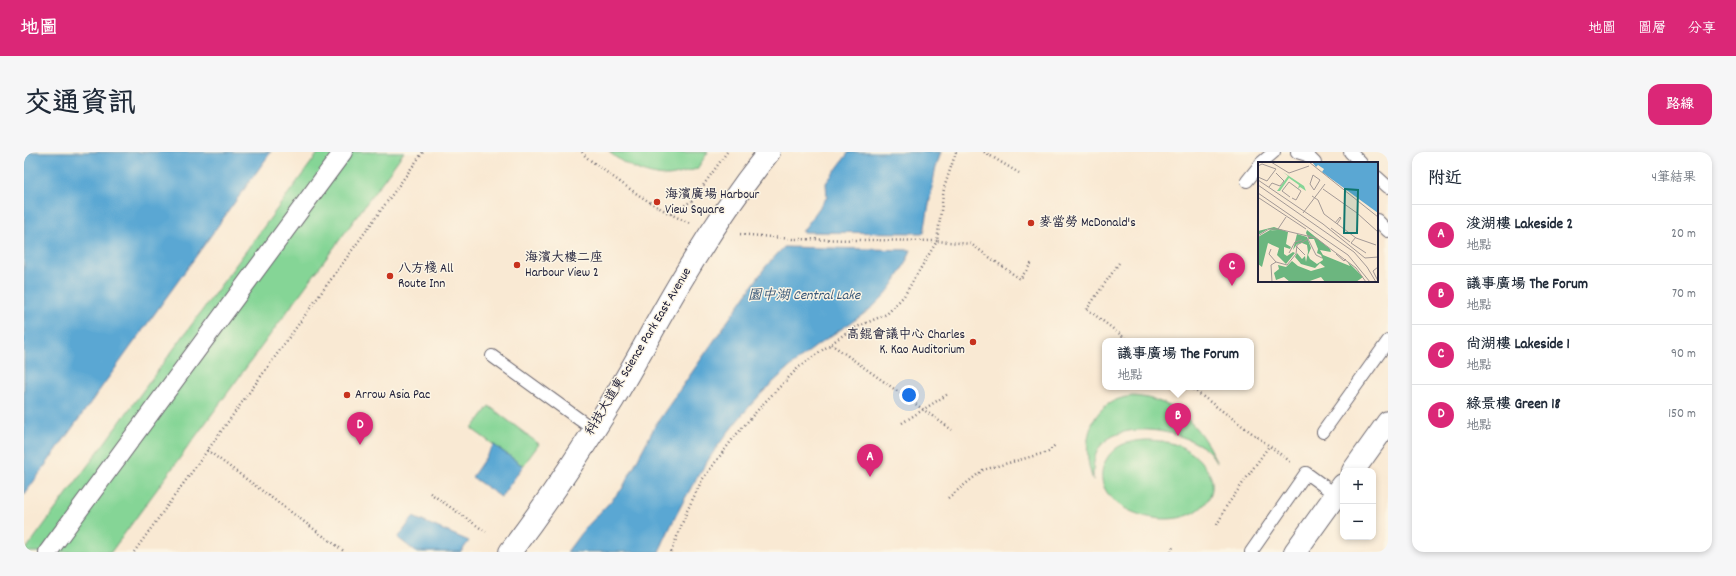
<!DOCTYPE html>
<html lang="zh-TW">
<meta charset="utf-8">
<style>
body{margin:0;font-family:Dekko,"LXGW WenKai TC",sans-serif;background:#f6f6f7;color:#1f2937}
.controls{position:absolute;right:12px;bottom:12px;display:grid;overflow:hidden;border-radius:8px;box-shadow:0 2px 6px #0003}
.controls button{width:36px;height:36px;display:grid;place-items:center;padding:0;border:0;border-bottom:1px solid #e0e1e3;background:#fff;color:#1f2937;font:20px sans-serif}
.you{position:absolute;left:885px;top:243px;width:14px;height:14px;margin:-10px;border:3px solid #fff;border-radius:50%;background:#1a73e8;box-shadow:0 0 0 6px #1a73e833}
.badge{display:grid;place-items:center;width:26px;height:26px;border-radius:50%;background:#db2777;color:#fff;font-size:13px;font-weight:700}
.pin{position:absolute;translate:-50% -33px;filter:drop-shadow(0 1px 2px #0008)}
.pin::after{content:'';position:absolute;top:21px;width:14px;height:12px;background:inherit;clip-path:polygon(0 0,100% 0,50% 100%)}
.popup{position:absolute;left:1078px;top:186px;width:152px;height:52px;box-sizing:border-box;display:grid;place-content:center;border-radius:8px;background:#fff;filter:drop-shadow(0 1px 3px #0005);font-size:13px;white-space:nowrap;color:#747a83}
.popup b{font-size:15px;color:#1f2937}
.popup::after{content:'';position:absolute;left:50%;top:100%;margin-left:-8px;border:8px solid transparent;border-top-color:#fff}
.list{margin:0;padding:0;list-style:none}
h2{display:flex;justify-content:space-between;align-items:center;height:52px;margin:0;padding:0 16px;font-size:17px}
h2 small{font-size:13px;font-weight:400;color:#747a83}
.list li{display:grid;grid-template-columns:26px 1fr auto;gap:12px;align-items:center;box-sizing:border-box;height:60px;padding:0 16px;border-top:1px solid #e0e1e3}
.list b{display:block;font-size:15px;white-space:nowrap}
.list p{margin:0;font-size:13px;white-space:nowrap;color:#747a83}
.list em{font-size:13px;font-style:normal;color:#747a83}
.map{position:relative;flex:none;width:1364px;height:400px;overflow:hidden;border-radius:12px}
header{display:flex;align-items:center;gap:24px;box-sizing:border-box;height:56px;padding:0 20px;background:#db2777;color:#fff}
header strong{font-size:19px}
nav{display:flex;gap:22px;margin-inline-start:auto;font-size:14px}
.intro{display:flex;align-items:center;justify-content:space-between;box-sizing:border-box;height:96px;padding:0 24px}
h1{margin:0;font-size:28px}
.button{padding:10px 18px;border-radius:12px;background:#db2777;color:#fff;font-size:14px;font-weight:700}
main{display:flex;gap:24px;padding:0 24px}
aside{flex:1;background:#fff;border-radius:12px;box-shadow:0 2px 6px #0003}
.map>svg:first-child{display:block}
.green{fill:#85d596;stroke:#547c68}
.water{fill:#5aa7d3;stroke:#3e6487}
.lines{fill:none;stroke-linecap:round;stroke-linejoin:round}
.service-casing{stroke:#6d6870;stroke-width:14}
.pedestrian-casing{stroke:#6d6870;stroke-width:20}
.minor-casing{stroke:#6d6870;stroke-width:24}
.path{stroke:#6d6870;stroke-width:2.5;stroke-dasharray:1 3;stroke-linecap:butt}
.service{stroke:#fff;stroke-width:12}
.pedestrian{stroke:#fff;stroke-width:18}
.minor{stroke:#fff;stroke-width:22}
.path-bridge{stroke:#6d6870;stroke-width:2.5;stroke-dasharray:1 3;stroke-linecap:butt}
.poi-dot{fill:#c8321e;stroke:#fcf5e5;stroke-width:1.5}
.labels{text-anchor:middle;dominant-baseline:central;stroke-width:3;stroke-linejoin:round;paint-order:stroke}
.poi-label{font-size:13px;fill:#22223b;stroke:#fcf5e5;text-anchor:start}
.street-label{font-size:13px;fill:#22223b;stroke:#fcf5e5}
.water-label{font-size:14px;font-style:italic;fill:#385778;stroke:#fcf5e5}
.inset-road{fill:none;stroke:#a39996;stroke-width:1}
.view{fill:#0f766e;fill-opacity:0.15;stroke:#0f766e;stroke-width:2}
.inset-edge{fill:none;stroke:#22223b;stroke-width:2}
</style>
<header>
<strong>地圖</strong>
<nav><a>地圖</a><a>圖層</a><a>分享</a></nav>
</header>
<div class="intro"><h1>交通資訊</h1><a class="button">路線</a></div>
<main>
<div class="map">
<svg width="1364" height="400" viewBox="0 0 1364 400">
<rect width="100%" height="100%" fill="#fcf5e5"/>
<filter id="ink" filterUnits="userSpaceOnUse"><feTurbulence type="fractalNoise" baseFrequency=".025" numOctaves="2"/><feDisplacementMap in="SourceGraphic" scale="8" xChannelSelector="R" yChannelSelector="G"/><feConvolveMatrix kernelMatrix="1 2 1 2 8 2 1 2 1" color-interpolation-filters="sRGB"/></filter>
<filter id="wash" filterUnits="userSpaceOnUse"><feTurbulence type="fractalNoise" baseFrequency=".012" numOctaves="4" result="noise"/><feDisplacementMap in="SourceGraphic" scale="16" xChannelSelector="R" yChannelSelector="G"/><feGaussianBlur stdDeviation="0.9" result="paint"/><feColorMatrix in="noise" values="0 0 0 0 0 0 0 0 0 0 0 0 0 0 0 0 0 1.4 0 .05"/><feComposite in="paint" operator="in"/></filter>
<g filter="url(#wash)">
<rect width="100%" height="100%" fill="#f9e9d3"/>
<!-- green -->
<path class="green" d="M 295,0 L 380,0 L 87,400 L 0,400 Z
M 585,0 L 684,0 L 673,17 C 664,19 651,24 642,24 C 621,23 600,13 585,0 Z
M 1109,244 C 1152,247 1176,274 1193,311 C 1189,305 1186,299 1179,295 C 1155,279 1103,268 1079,291 C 1069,301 1069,315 1069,328 C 1056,292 1064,248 1109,244 Z
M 465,254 L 515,292 L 499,314 L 448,277 Z
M 1123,288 C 1147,289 1166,294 1181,315 C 1184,319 1188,325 1188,331 C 1189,340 1185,347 1180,353 C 1148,387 1057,354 1082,308 C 1091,292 1105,289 1123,288 Z"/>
<!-- water -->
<path class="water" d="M 0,0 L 247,0 L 0,343 Z
M 825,0 L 917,0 L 911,19 L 900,81 L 778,80 L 803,45 L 802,31 Z
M 760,95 L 887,98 C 879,117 870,135 855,149 C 842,162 826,171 811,181 C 788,196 765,215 745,234 C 697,281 661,339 635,400 L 543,400 L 557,381 L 598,337 L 632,272 L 742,114 Z
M 470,293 L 499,314 L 477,345 L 448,325 Z
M 389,365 L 445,389 L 437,400 L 392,400 L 374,386 Z"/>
</g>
<g filter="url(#ink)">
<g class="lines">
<defs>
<path id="service" d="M 1273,0 L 1283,3 L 1291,11
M 1326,0 L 1337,11
M 1237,11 L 1250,0
M 1353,25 L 1364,35
M 1223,29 L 1235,14
M 1353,68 L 1364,79
M 468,204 L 570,278
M 1299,280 L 1364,189
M 1227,400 L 1282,321 L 1312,343"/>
<path id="pedestrian" d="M 24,400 L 319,0"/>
<path id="minor" d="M 1329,319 L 1364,270
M 486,400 C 523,351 557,300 589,248 C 614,207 635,165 660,124 C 685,82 714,39 745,0
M 1271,400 L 1319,333"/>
</defs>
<!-- service casing -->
<use href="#service" class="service-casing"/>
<!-- pedestrian casing -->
<use href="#pedestrian" class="pedestrian-casing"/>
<!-- minor casing -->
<use href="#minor" class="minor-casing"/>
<!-- path -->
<path class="path" d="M 558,0 L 562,5 C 595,29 627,55 666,71
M 932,0 L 920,36 L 913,89 L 947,92 L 996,127 L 1009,109
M 960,0 L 995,21
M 647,62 L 669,48 L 703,0
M 1095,111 L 1063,157 L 1105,189
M 807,192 L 928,278
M 1166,235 L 1267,310
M 183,298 L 321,400
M 406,341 L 462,380
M 924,346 L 959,318 L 1024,300 L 1032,292
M 1193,373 L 1202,355 L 1245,294
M 110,400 L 399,0
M 647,400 L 663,359 L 678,328 L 711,284 L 739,252 L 775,215 L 826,178 L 863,162 L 880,144 L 913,89 L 768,87 L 715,82
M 1147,400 L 1149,395"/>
<!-- service -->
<use href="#service" class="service"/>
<!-- pedestrian -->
<use href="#pedestrian" class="pedestrian"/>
<!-- minor -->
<use href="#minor" class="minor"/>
<!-- path-bridge -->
<path class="path-bridge" d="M 878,271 L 924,242"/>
</g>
</g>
<!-- markers -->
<g class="poi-dot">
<circle cx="633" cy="50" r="4"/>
<circle cx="1007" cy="71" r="4"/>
<circle cx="493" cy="113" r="4"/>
<circle cx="366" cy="124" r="4"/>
<circle cx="949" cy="190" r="4"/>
<circle cx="323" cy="243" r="4"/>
</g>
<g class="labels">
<!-- poi labels -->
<g class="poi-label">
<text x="641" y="43">海濱廣場 Harbour<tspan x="641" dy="15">View Square</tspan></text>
<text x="1015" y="71">麥當勞 McDonald's</text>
<text x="501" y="106">海濱大樓二座<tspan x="501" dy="15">Harbour View 2</tspan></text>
<text x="374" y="117">八方棧 All<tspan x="374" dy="15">Route Inn</tspan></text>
<text x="941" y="183" text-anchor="end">高錕會議中心 Charles<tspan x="941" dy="15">K. Kao Auditorium</tspan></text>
<text x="331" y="243">Arrow Asia Pac</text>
</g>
<!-- street labels -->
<g class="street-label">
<text transform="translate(615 200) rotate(-59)">科技大道東 Science Park East Avenue</text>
</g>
<!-- water labels -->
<g class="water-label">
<text x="780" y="144">園中湖 Central Lake</text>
</g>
</g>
<!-- overview -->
<g transform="translate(1234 10)">
<rect width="120" height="120" fill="#f9e9d3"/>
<path d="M 25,10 L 46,24 L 48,29 L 42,25 L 40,27 L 41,23 L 31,16 L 22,29 L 19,29 L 30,14 Z" fill="#85d596"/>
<path d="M 16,65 L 30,70 L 28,82 L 33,85 L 32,87 L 26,85 L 26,92 L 29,94 L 35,90 L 37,91 L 28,102 L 19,93 L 21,86 L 10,81 L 4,105 L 0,102 L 0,75 L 12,68 L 19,69 L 10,67 L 0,73 L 0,69 ZM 49,68 L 72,87 L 73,90 L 62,88 L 65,93 L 92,104 L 89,99 L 105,115 L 98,120 L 67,120 L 63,115 L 49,120 L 32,120 L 26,115 L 18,118 L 16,111 L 21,107 L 20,103 L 28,105 L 34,99 L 40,104 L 53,109 L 67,105 L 62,101 L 57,106 L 43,102 L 37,95 L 39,91 L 44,97 L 47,94 L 48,100 L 50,90 L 49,83 L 44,81 L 39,82 L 35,88 L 39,72 L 49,75 L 53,86 L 50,93 L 52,97 L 59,102 L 65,98 L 63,93 L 59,91 L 60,87 L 56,77 L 51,77 L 48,71 Z" fill="#6cb67f"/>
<path d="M 54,0 L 120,0 L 120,51 L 64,10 L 66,7 L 60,3 L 58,5 Z" fill="#5aa7d3"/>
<path class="inset-road" d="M 13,0 L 31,11 L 51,4M 51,0 L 120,55M 0,4 L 4,2 L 18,7 L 9,19 L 0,15M 55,13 L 62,18 L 56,28 L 52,22 ZM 0,18 L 65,62 L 107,96 L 120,95M 0,23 L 96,90 L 109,105 L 118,120M 11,25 L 14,21 L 22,24 L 26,19 L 18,11M 65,27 L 99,51 L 120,70M 0,31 L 90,93 L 112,120M 54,34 L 60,38 L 66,52 L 98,76 L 118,83M 32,35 L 24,29 L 31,20 L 43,29 L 38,38 L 34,36M 1,36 L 48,67M 45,51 L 67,22M 77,61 L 82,55 L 83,56 L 79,62M 73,66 L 92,80M 20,67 L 28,55M 0,74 L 11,67 L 20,67 L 58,76 L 98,106 L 108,120M 98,75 L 93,81 L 108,91M 50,77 L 58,93 L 64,96M 38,84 L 47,93M 13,87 L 11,92 L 18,100M 31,91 L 37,80 L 44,78M 78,92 L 86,99 L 88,97M 120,105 L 115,109 L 120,119M 14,120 L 13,103 L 18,100 L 29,103 L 38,92 L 39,83 L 50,77 L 51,73"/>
<path class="view" d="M 87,27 L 100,28 L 99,71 L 86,71 Z"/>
<rect width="120" height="120" class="inset-edge"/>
</g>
</svg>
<div class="controls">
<button>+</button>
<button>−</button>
</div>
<div class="you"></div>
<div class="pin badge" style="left:846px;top:325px">A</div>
<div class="pin badge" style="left:1154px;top:284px">B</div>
<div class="popup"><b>議事廣場 The Forum</b>地點</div>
<div class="pin badge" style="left:1208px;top:134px">C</div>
<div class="pin badge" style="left:336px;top:293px">D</div>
</div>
<aside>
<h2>附近<small>4筆結果</small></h2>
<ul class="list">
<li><span class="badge">A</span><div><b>浚湖樓 Lakeside 2</b><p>地點</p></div><em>20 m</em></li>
<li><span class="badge">B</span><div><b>議事廣場 The Forum</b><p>地點</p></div><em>70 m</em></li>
<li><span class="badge">C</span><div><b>尚湖樓 Lakeside 1</b><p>地點</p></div><em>90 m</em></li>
<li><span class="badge">D</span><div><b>綠景樓 Green 18</b><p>地點</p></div><em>150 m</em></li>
</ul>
</aside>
</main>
